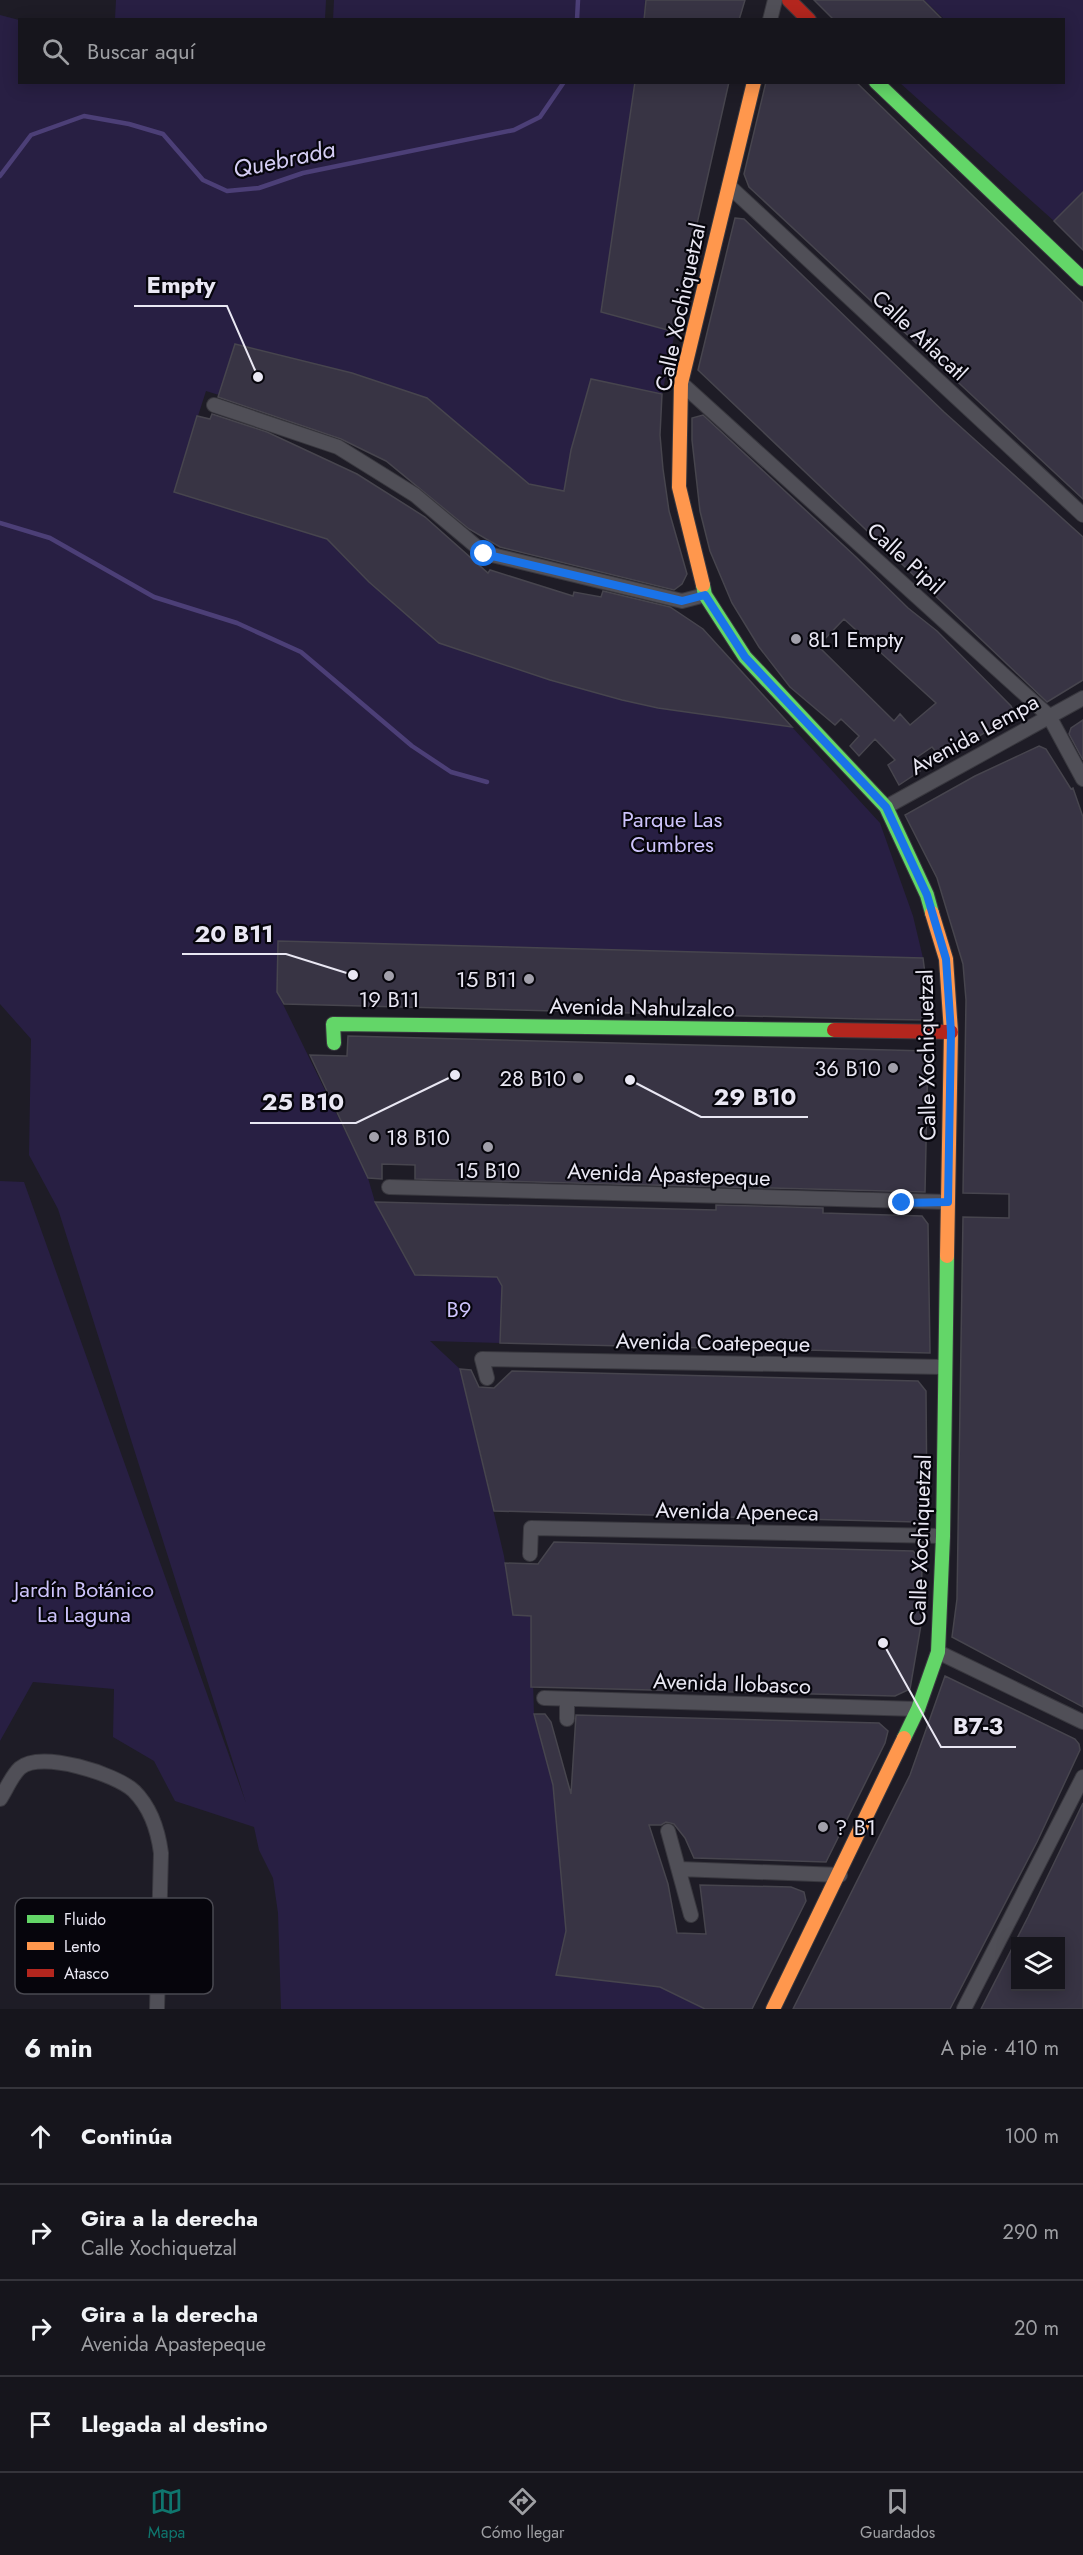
<!DOCTYPE html>
<html lang="es">
<meta charset="utf-8">
<style>
body{margin:0;font-family:Jost,sans-serif;background:#232229;color:#f1f3f6}
.controls{position:absolute;right:18px;bottom:18px;display:grid;overflow:hidden;border-radius:0px;box-shadow:0 3px 15px #0003}
.controls button{width:54px;height:54px;display:grid;place-items:center;padding:0;border:0;border-bottom:2px solid #35343b;background:#16151c;color:#f1f3f6;font:30px sans-serif}
.stop{position:absolute;width:18px;height:18px;margin:-14px;border:4px solid #1a73e8;border-radius:50%;background:#fff}
.stop.end{background:#1a73e8;border-color:#fff;box-shadow:0 2px 6px #0008}
.list{margin:0;padding:0;list-style:none}
h2{display:flex;justify-content:space-between;align-items:center;height:78px;margin:0;padding:0 24px;font-size:26px}
h2 small{font-size:20px;font-weight:400;color:#9e9fa3}
.list li{display:grid;grid-template-columns:39px 1fr auto;gap:18px;align-items:center;box-sizing:border-box;height:96px;padding:0 24px;border-top:2px solid #35343b}
.list b{display:block;font-size:22px;white-space:nowrap}
.list p{margin:0;font-size:20px;white-space:nowrap;color:#9e9fa3}
.list em{font-size:20px;font-style:normal;color:#9e9fa3}
.icon{flex:none;width:33px;height:33px;fill:none;stroke:currentColor;stroke-width:2;stroke-linecap:round;stroke-linejoin:round}
.map{position:relative;flex:none;width:1083px;height:2009px;overflow:hidden}
.search{position:absolute;background:#16151c;box-shadow:0 3px 15px #0003;left:18px;right:18px;top:18px;height:66px;display:flex;align-items:center;gap:15px;box-sizing:border-box;padding:0 21px;border-radius:0px;color:#9e9fa3;font-size:22px}
.sheet{height:462px;background:#16151c}
nav{display:flex;justify-content:space-around;align-items:center;box-sizing:border-box;height:84px;border-top:2px solid #35343b;background:#16151c;font-size:16px;color:#9e9fa3}
nav a{display:grid;justify-items:center;gap:3px}
nav .on{color:#0f766e}
.map>svg:first-child{display:block}
.green{fill:#281f43}
.lines{fill:none;stroke-linecap:round;stroke-linejoin:round}
.stream{stroke:#4c3f77;stroke-width:4.5}
.building{fill:#383444;stroke:#47454e;stroke-width:1.5;fill-rule:evenodd}
.street-casing{stroke:#39383f;stroke-width:16}
.fast-casing{stroke:#39383f;stroke-width:16}
.slow-casing{stroke:#39383f;stroke-width:16}
.jam-casing{stroke:#39383f;stroke-width:16}
.street{stroke:#504f57;stroke-width:14}
.fast{stroke:#63d668;stroke-width:14}
.slow{stroke:#ff974d;stroke-width:14}
.jam{stroke:#b3261e;stroke-width:14}
.route{stroke:#1a73e8;stroke-width:8}
.poi-dot{fill:#a2a0ab;stroke:#06050c;stroke-width:2}
.labels{text-anchor:middle;dominant-baseline:central;stroke-width:4.5;stroke-linejoin:round;paint-order:stroke}
.street-label{font-size:22px;fill:#e9e7f3;stroke:#06050c}
.poi-label{font-size:22px;fill:#e9e7f3;stroke:#06050c;text-anchor:start}
.park-label{font-size:22px;fill:#cdc3fb;stroke:#06050c}
.water-label{font-size:24px;font-style:italic;fill:#d4cdf3;stroke:#06050c}
.key{fill:#06050c;stroke:#4a4951;stroke-width:1.5}
.key-label{font-size:16px;fill:#e9e7f3}
.leader{fill:none;stroke:#e9e7f3;stroke-width:2}
.callout-dot{fill:#e9e7f3;stroke:#06050c;stroke-width:2}
.callout-label{font-size:24px;text-anchor:middle;font-weight:bold;fill:#e9e7f3;stroke:#06050c;stroke-width:4.5;stroke-linejoin:round;paint-order:stroke}
</style>
<div class="map">
<svg width="1083" height="2009" viewBox="0 0 1083 2009">
<rect width="100%" height="100%" fill="#1e1c26"/>
<!-- green -->
<path class="green" d="M 116,0 L 326,0 L 325,19 L 115,19 Z
M 334,0 L 645,0 L 644,19 L 333,20 Z
M 924,0 L 1083,0 L 1083,192 L 1054,221 L 900,83 L 1064,82 L 1064,20 L 944,19 Z
M 0,15 L 19,20 L 20,82 L 635,83 L 601,312 L 675,332 L 662,394 L 591,380 L 571,450 L 564,491 L 529,484 L 426,398 L 359,375 L 235,344 L 219,395 L 206,391 L 174,491 L 327,539 L 369,582 L 439,643 L 658,708 L 792,727 L 880,823 L 913,916 L 923,958 L 334,943 L 277,992 L 368,1178 L 375,1202 L 415,1275 L 502,1277 L 500,1343 L 430,1341 L 460,1369 L 504,1556 L 513,1615 L 531,1616 L 534,1714 L 553,1785 L 566,1931 L 556,1974 L 660,1987 L 705,2009 L 281,2009 L 278,1913 L 273,1878 L 259,1850 L 254,1827 L 175,1801 L 154,1761 L 113,1737 L 114,1689 L 33,1682 L 0,1741 L 0,1181 L 24,1182 L 246,1803 L 58,1209 L 29,1155 L 31,1039 L 0,1004 Z"/>
<g class="lines">
<!-- stream -->
<path class="stream" d="M 577,20 L 578,0
M 0,176 L 31,135 L 84,116 L 129,124 L 163,134 L 203,180 L 227,191 L 259,188 L 303,173 L 514,130 L 540,117 L 564,82
M 0,523 L 50,538 L 154,597 L 237,623 L 301,652 L 412,746 L 451,772 L 487,782"/>
</g>
<!-- building -->
<path class="building" d="M 646,0 L 745,0 L 739,20 L 644,20 Z
M 814,0 L 923,0 L 943,20 L 834,20 Z
M 635,82 L 729,82 L 681,295 L 675,332 L 601,312 Z
M 766,82 L 856,82 L 1083,303 L 1083,499 L 749,187 L 744,174 Z
M 1083,192 L 1083,250 L 1054,221 Z
M 735,218 L 744,219 L 944,412 L 1083,537 L 1083,680 L 1047,702 L 698,370 Z
M 235,344 L 352,373 L 427,398 L 529,484 L 564,491 L 571,450 L 591,379 L 662,394 L 660,435 L 663,469 L 669,511 L 687,574 L 682,584 L 674,590 L 500,547 L 469,529 L 386,461 L 341,439 L 218,397 Z
M 212,414 L 267,432 L 357,474 L 425,517 L 488,573 L 490,570 L 573,596 L 574,592 L 601,597 L 603,591 L 670,607 L 703,629 L 792,727 L 658,708 L 622,700 L 550,680 L 439,643 L 369,582 L 327,539 L 174,492 L 197,416 L 210,419 Z
M 703,415 L 856,557 L 908,608 L 937,631 L 1011,706 L 1015,714 L 942,759 L 932,747 L 913,760 L 920,771 L 899,785 L 888,765 L 895,760 L 875,739 L 859,756 L 850,746 L 859,736 L 841,719 L 835,725 L 790,687 L 759,647 L 732,603 L 710,551 L 700,511 L 692,440 L 692,418 ZM 844,619 L 936,703 L 910,725 L 900,714 L 894,721 L 818,646 Z
M 1083,720 L 1083,760 L 1069,734 L 1071,728 Z
M 1039,746 L 1046,749 L 1071,789 L 1073,788 L 1083,817 L 1083,1707 L 952,1637 L 957,1599 L 963,1217 L 1009,1218 L 1009,1194 L 963,1193 L 966,1000 L 963,964 L 937,878 L 905,815 L 975,776 Z
M 278,941 L 923,958 L 930,1014 L 926,1020 L 864,1019 L 284,1004 L 277,992 Z
M 348,1036 L 928,1051 L 925,1192 L 415,1179 L 415,1165 L 382,1164 L 382,1179 L 368,1178 L 310,1055 L 347,1056 Z
M 375,1202 L 716,1210 L 716,1205 L 823,1208 L 823,1213 L 922,1216 L 928,1224 L 930,1353 L 500,1343 L 502,1286 L 497,1277 L 415,1275 Z
M 460,1369 L 471,1370 L 479,1387 L 494,1388 L 512,1371 L 918,1381 L 926,1391 L 927,1509 L 917,1522 L 494,1511 Z
M 554,1542 L 913,1551 L 922,1561 L 921,1625 L 910,1689 L 895,1696 L 531,1687 L 531,1616 L 513,1615 L 505,1563 L 538,1564 Z
M 945,1676 L 1075,1739 L 1079,1744 L 1080,1750 L 1037,1842 L 950,2009 L 793,2009 L 910,1775 Z
M 534,1714 L 545,1714 L 551,1722 L 571,1794 L 576,1715 L 879,1723 L 888,1731 L 885,1743 L 826,1862 L 694,1858 L 685,1838 L 674,1824 L 666,1822 L 661,1825 L 649,1825 L 668,1884 L 677,1933 L 706,1934 L 700,1885 L 791,1887 L 804,1892 L 806,1901 L 752,2009 L 705,2009 L 660,1987 L 556,1975 L 566,1931 L 553,1785 Z
M 1083,1803 L 1083,2009 L 981,2009 L 1028,1917 ZM 1016,1941 L 1060,1941 L 1060,1986 L 1016,1986 Z"/>
<g class="lines">
<defs>
<path id="street" d="M 770,20 L 775,0
M 729,186 L 1083,515
M 681,383 L 1049,716 L 1083,779
M 214,405 L 338,447 L 415,495 L 484,553 L 682,601 L 705,595
M 886,807 L 1083,698
M 389,1187 L 948,1202
M 487,1378 L 482,1359 L 944,1367
M 530,1554 L 531,1528 L 943,1536
M 938,1652 L 1083,1722
M 544,1698 L 918,1709
M 567,1699 L 567,1719
M 0,1799 C 6,1790 12,1775 20,1768 C 41,1750 116,1774 134,1791 C 151,1808 158,1830 161,1853 L 157,2009
M 668,1831 L 691,1915
M 679,1869 L 840,1875
M 964,2009 L 1083,1777"/>
<path id="fast" d="M 876,82 L 1083,279
M 703,585 L 705,595 L 745,657 L 886,807 L 927,895 L 932,913
M 334,1043 L 333,1024 L 834,1030
M 904,1738 L 918,1709 L 938,1652 L 943,1536 L 947,1256"/>
<path id="slow" d="M 703,585 L 679,487 L 681,383 L 754,82
M 932,913 L 946,959 L 951,1032 L 947,1256
M 773,2009 L 904,1738"/>
<path id="jam" d="M 789,0 L 809,20
M 834,1030 L 951,1032"/>
</defs>
<!-- street casing -->
<use href="#street" class="street-casing"/>
<!-- fast casing -->
<use href="#fast" class="fast-casing"/>
<!-- slow casing -->
<use href="#slow" class="slow-casing"/>
<!-- jam casing -->
<use href="#jam" class="jam-casing"/>
<!-- street -->
<use href="#street" class="street"/>
<!-- fast -->
<use href="#fast" class="fast"/>
<!-- slow -->
<use href="#slow" class="slow"/>
<!-- jam -->
<use href="#jam" class="jam"/>
</g>
<g class="lines">
<!-- route -->
<path class="route" d="M 484,554 L 682,601 L 705,595 L 745,657 L 886,807 L 927,895 L 946,959 L 951,1032 L 948,1202 L 902,1203"/>
</g>
<!-- markers -->
<g class="poi-dot">
<circle cx="796" cy="639" r="6"/>
<circle cx="389" cy="976" r="6"/>
<circle cx="529" cy="979" r="6"/>
<circle cx="893" cy="1068" r="6"/>
<circle cx="578" cy="1078" r="6"/>
<circle cx="374" cy="1137" r="6"/>
<circle cx="488" cy="1147" r="6"/>
<circle cx="823" cy="1827" r="6"/>
</g>
<g class="labels">
<!-- street labels -->
<g class="street-label">
<text transform="translate(680 307) rotate(-78)">Calle Xochiquetzal</text>
<text transform="translate(920 335) rotate(43)">Calle Atlacatl</text>
<text transform="translate(906 558) rotate(42)">Calle Pipil</text>
<text transform="translate(974 734) rotate(-29)">Avenida Lempa</text>
<text transform="translate(642 1007) rotate(1)">Avenida Nahulzalco</text>
<text transform="translate(926 1055) rotate(-91)">Calle Xochiquetzal</text>
<text transform="translate(669 1174) rotate(2)">Avenida Apastepeque</text>
<text transform="translate(713 1342) rotate(1)">Avenida Coatepeque</text>
<text transform="translate(737 1511) rotate(1)">Avenida Apeneca</text>
<text transform="translate(920 1540) rotate(-88)">Calle Xochiquetzal</text>
<text transform="translate(732 1683) rotate(2)">Avenida Ilobasco</text>
</g>
<!-- poi labels -->
<g class="poi-label">
<text x="808" y="639">8L1 Empty</text>
<text x="517" y="979" text-anchor="end">15 B11</text>
<text x="389" y="999" text-anchor="middle">19 B11</text>
<text x="881" y="1068" text-anchor="end">36 B10</text>
<text x="566" y="1078" text-anchor="end">28 B10</text>
<text x="386" y="1137">18 B10</text>
<text x="488" y="1170" text-anchor="middle">15 B10</text>
<text x="835" y="1827">? B1</text>
</g>
<!-- park labels -->
<g class="park-label">
<text x="672" y="819">Parque Las<tspan x="672" dy="25">Cumbres</tspan></text>
<text x="459" y="1309">B9</text>
<text x="84" y="1589">Jardín Botánico<tspan x="84" dy="25">La Laguna</tspan></text>
</g>
<!-- water labels -->
<g class="water-label">
<text transform="translate(284 159) rotate(-12)">Quebrada</text>
</g>
</g>
<!-- legend -->
<rect x="15" y="1898" width="198" height="96" rx="9" class="key"/>
<rect x="27" y="1915" width="27" height="8" fill="#63d668"/>
<rect x="27" y="1942" width="27" height="8" fill="#ff974d"/>
<rect x="27" y="1969" width="27" height="8" fill="#b3261e"/>
<g class="key-label">
<text x="64" y="1925">Fluido</text>
<text x="64" y="1952">Lento</text>
<text x="64" y="1979">Atasco</text>
</g>
<!-- callouts -->
<path class="leader" d="M258 377L227 306H134M353 975L286 954H182M630 1080L701 1117H808M455 1075L356 1123H250M883 1643L941 1747H1016"/>
<g class="callout-dot">
<circle cx="258" cy="377" r="6"/>
<circle cx="353" cy="975" r="6"/>
<circle cx="630" cy="1080" r="6"/>
<circle cx="455" cy="1075" r="6"/>
<circle cx="883" cy="1643" r="6"/>
</g>
<g class="callout-label">
<text x="181" y="293">Empty</text>
<text x="234" y="942">20 B11</text>
<text x="755" y="1105">29 B10</text>
<text x="303" y="1110">25 B10</text>
<text x="978" y="1734">B7-3</text>
</g>
</svg>
<div class="controls">
<button><svg class="icon" aria-label="layers" viewBox="0 0 24 24"><path d="M12 4l9 5-9 5-9-5zM3 14l9 5 9-5"/></svg></button>
</div>
<div class="stop" style="left:484px;top:554px"></div>
<div class="stop end" style="left:902px;top:1203px"></div>
<div class="search"><svg class="icon" aria-label="search" viewBox="0 0 24 24"><circle cx="10" cy="10" r="6"/><path d="M15 15l6 6"/></svg>Buscar aquí</div>
</div>
<section class="sheet">
<h2>6 min<small>A pie · 410 m</small></h2>
<ul class="list">
<li><svg class="icon" aria-label="ahead" viewBox="0 0 24 24"><path d="M12 20V5M6 11l6-6 6 6"/></svg><div><b>Continúa</b></div><em>100 m</em></li>
<li><svg class="icon" aria-label="right" viewBox="0 0 24 24"><path d="M7 20v-9h11M14 6l5 5-5 5"/></svg><div><b>Gira a la derecha</b><p>Calle Xochiquetzal</p></div><em>290 m</em></li>
<li><svg class="icon" aria-label="right" viewBox="0 0 24 24"><path d="M7 20v-9h11M14 6l5 5-5 5"/></svg><div><b>Gira a la derecha</b><p>Avenida Apastepeque</p></div><em>20 m</em></li>
<li><svg class="icon" aria-label="arrive" viewBox="0 0 24 24"><path d="M6 21V4h12l-3 4 3 4H6"/></svg><div><b>Llegada al destino</b></div></li>
</ul>
</section>
<nav>
<a class="on"><svg class="icon" aria-label="map" viewBox="0 0 24 24"><path d="M3 6l6-2 6 2 6-2v14l-6 2-6-2-6 2zM9 4v14M15 6v14"/></svg>Mapa</a>
<a><svg class="icon" aria-label="directions" viewBox="0 0 24 24"><path d="M12 3l9 9-9 9-9-9zM9 14v-3h6M13 9l2 2-2 2"/></svg>Cómo llegar</a>
<a><svg class="icon" aria-label="saved" viewBox="0 0 24 24"><path d="M7 4h10v16l-5-4-5 4z"/></svg>Guardados</a>
</nav>
